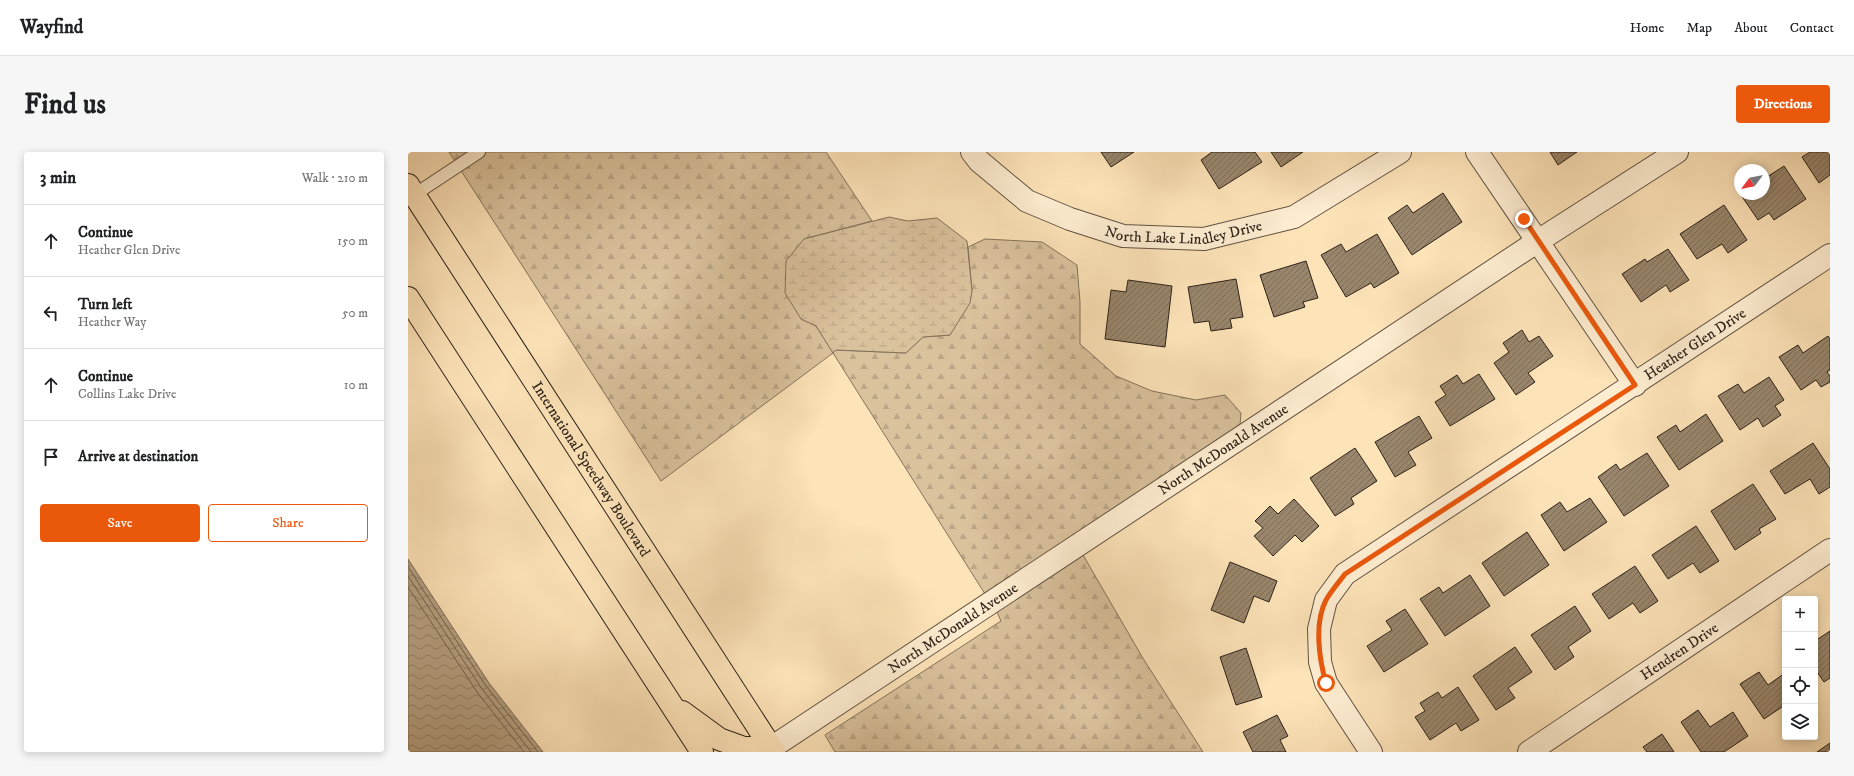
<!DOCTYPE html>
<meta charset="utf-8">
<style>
body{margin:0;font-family:"IM FELL DW Pica",serif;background:#f6f6f6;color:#202124}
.controls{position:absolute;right:12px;bottom:12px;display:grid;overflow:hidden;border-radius:4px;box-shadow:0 2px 10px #0003}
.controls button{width:36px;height:36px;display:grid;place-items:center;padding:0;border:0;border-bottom:1px solid #e0e0e0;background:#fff;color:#202124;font:20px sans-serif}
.compass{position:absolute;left:1326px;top:12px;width:36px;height:36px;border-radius:50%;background:#fff;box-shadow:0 2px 10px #0003;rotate:238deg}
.stop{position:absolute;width:12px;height:12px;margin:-9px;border:3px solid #ea580c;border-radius:50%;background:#fff}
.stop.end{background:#ea580c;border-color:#fff;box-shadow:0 1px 4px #0008}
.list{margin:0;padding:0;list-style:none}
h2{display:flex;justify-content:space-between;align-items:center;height:52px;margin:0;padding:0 16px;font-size:17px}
h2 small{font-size:13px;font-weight:400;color:#757577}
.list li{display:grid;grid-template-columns:26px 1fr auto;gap:12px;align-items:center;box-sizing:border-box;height:72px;padding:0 16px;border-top:1px solid #e0e0e0}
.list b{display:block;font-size:15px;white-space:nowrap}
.list p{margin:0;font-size:13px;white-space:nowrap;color:#757577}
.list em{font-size:13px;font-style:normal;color:#757577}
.actions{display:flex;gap:8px;padding:12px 16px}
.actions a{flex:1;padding:9px 0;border:1px solid #ea580c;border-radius:4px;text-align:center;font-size:14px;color:#ea580c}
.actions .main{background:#ea580c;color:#fff}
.icon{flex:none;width:22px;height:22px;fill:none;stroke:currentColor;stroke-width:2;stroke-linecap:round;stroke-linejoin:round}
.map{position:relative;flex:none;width:1422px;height:600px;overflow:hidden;border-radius:4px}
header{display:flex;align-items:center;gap:24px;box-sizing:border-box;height:56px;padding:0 20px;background:#fff;border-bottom:1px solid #e0e0e0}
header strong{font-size:19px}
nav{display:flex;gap:22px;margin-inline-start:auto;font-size:14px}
.intro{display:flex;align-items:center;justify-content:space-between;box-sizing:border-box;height:96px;padding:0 24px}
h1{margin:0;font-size:28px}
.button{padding:10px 18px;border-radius:4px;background:#ea580c;color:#fff;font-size:14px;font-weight:700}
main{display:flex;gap:24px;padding:0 24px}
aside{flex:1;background:#fff;border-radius:4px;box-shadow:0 2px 10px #0003}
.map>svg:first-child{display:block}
.forest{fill:url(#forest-firs);stroke:#84725b}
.wetland{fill:url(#wetland-marsh);stroke:#84725b}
.water{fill:url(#water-waves);stroke:#7f6e58}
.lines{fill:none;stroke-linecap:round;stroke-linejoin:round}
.shore{stroke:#72624e;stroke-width:1}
.building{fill:url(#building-hatch);stroke:#2d2219}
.lane-casing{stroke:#615241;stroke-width:14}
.street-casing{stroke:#615241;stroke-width:24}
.primary-casing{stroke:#2d2219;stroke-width:24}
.lane{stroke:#feedd1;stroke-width:12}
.street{stroke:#feedd1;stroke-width:22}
.primary{stroke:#fde3b8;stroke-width:22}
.route{stroke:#ea580c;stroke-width:5}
.labels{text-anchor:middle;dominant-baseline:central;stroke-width:3.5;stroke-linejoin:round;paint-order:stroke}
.street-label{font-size:15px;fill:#2d2219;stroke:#feedd1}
</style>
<header>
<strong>Wayfind</strong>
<nav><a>Home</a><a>Map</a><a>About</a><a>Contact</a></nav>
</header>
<div class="intro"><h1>Find us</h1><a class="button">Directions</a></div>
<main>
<aside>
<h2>3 min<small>Walk · 210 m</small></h2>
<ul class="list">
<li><svg class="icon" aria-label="ahead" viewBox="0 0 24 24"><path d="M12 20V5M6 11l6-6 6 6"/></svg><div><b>Continue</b><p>Heather Glen Drive</p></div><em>150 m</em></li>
<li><svg class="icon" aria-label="left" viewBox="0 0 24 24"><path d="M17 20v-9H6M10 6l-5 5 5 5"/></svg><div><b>Turn left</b><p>Heather Way</p></div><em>50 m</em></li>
<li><svg class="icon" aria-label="ahead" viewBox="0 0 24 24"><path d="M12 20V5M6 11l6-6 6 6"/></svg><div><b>Continue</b><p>Collins Lake Drive</p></div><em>10 m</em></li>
<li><svg class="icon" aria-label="arrive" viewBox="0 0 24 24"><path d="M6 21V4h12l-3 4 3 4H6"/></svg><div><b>Arrive at destination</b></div></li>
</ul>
<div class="actions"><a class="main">Save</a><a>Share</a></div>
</aside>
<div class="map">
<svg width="1422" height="600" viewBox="0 0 1422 600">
<defs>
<pattern id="forest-firs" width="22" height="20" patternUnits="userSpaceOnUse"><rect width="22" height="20" fill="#dac29d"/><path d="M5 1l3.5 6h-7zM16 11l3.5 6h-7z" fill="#bba687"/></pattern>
<pattern id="wetland-marsh" width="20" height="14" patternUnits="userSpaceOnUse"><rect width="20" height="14" fill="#dac29d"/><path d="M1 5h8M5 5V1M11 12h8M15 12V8" fill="none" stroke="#bba687"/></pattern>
<pattern id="water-waves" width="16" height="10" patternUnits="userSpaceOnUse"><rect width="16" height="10" fill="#b6a182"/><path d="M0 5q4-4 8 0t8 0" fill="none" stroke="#94836a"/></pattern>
<pattern id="building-hatch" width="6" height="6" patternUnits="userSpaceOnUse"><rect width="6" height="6" fill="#99866c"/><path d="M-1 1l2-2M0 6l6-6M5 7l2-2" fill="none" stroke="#7d6d58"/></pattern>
</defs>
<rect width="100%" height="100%" fill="#fde3b8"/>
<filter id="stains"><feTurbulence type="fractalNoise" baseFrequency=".005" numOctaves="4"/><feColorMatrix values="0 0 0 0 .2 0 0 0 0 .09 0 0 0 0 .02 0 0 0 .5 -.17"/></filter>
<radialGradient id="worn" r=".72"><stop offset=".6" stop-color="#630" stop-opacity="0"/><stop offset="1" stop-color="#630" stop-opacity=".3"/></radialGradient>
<!-- forest -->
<path class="forest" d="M 41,0 L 418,0 L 464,69 L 396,87 L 393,167 L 408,174 L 425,200 L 428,198 L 498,201 L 515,185 L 542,183 L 564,139 L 560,95 L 577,87 L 634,90 L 669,113 L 672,150 L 672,192 L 708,224 L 744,239 L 788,248 L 817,243 L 833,261 L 832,273 L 577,442 L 425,201 L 253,329 Z
M 675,403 L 736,508 L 795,600 L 427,600 L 417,583 L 593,469 L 589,460 Z"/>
<!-- wetland -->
<path class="wetland" d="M 481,65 L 500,69 L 529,66 L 559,89 L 564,139 L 562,151 L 542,183 L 515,185 L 498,201 L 428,198 L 425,201 L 408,174 L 393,167 L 377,141 L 378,109 L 396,87 Z"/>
<!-- water -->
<path class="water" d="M 0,407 L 81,531 L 135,600 L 0,600 Z"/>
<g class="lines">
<!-- shore -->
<path class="shore" d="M 0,415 L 78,534 L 130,600
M 0,424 L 74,537 L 123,600
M 0,435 L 69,540 L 116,600"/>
</g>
<!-- building -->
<path class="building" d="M 693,0 L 726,0 L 703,15 Z
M 804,0 L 847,0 L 854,10 L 811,37 L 793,8 Z
M 863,0 L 895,0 L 873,15 Z
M 1142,0 L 1169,0 L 1150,13 Z
M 1402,0 L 1422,0 L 1422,23 L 1411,31 L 1394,5 Z
M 1376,14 L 1398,47 L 1366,68 L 1361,61 L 1350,68 L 1333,43 L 1356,42 L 1356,27 Z
M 1035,41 L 1054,70 L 1004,103 L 980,66 L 999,53 L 1005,61 Z
M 1316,53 L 1339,88 L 1320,101 L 1314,92 L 1289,107 L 1272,82 Z
M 969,82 L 991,121 L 966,136 L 963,131 L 938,145 L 913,103 L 933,92 L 938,100 Z
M 1260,97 L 1281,128 L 1262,140 L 1258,133 L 1233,150 L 1214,122 L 1237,107 L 1239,110 Z
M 898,109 L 910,146 L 895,150 L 897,155 L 866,165 L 852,123 Z
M 828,127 L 835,165 L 822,167 L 824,176 L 803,179 L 801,169 L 786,171 L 780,135 Z
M 720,128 L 764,134 L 757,195 L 697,187 L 703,138 L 718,140 Z
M 1114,178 L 1121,190 L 1131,184 L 1145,204 L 1120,221 L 1127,230 L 1108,243 L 1086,211 L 1101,200 L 1095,191 Z
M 1420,184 L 1422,187 L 1422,218 L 1419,220 L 1422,224 L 1422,230 L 1413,235 L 1408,228 L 1393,238 L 1371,205 L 1390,193 L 1395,201 Z
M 1071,222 L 1087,247 L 1042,274 L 1027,250 L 1038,243 L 1032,234 L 1049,223 L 1055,232 Z
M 1361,225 L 1376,248 L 1367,254 L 1373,263 L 1355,275 L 1350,266 L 1332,278 L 1310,244 L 1330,232 L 1336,241 Z
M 1298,262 L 1315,289 L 1271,318 L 1249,285 L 1268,273 L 1272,280 Z
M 1011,264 L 1024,286 L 1000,300 L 1008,313 L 987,325 L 967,290 Z
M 1405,291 L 1422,317 L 1422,335 L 1411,342 L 1402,327 L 1377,342 L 1362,319 Z
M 947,296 L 969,329 L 943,346 L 946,352 L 927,364 L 902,326 Z
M 1239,301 L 1261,334 L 1216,364 L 1190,325 L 1208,312 L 1212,318 Z
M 1345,332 L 1368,367 L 1351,377 L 1353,381 L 1327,398 L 1303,359 Z
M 1182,346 L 1199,370 L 1156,399 L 1133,363 L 1152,350 L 1159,360 Z
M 886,347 L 911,374 L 894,390 L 887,383 L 865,404 L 846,384 L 855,376 L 847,369 L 862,354 L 870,362 Z
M 1288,374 L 1311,409 L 1292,421 L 1285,411 L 1260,427 L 1244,403 Z
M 1119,380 L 1141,413 L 1096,444 L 1074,411 Z
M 822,410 L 869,429 L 861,450 L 846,444 L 836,471 L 803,458 Z
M 1227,414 L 1250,449 L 1232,461 L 1225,451 L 1201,467 L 1184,442 Z
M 1062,423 L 1082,454 L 1037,484 L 1012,447 L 1031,435 L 1035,441 Z
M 1167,454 L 1183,479 L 1160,495 L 1166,505 L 1147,518 L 1123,483 Z
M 997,457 L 1020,492 L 976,520 L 959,494 L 984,478 L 978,469 Z
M 1422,479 L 1422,526 L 1416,530 L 1407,517 L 1407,483 L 1410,487 Z
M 1107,495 L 1124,520 L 1100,536 L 1107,546 L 1088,558 L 1065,524 Z
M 838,496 L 854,545 L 828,553 L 812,505 Z
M 1351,520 L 1360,533 L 1377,521 L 1377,553 L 1356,567 L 1332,532 Z
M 1050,535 L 1071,568 L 1053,579 L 1048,571 L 1022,588 L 1007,565 L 1017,559 L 1012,551 L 1030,540 L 1034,546 Z
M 1290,558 L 1302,575 L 1325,560 L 1340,584 L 1316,600 L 1293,600 L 1273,570 Z
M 869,563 L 880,584 L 872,588 L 878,600 L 845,600 L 835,580 Z
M 1254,582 L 1266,600 L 1239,600 L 1235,595 Z
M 1422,591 L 1422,600 L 1409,600 Z"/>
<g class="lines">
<defs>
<path id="lane" d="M 6,43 L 71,0"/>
<g id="street">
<path id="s1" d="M 564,0 L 571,9 L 619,49 L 662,67 L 715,84 L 796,87 L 886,65 L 992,0"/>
<path d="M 1069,0 L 1227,233"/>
<path id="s2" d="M 363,596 L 1130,89 L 1269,0"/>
<path id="s3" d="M 963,600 L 918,531 L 912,510 L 911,477 L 918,448 L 937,422 L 1422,103"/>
<path id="s4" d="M 1121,600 L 1422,398"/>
</g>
<g id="primary">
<path id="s5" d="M 0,33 L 366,600"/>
<path d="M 0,146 L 294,600"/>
<path d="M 274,560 L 311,587 L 336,596 L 363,596"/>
</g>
</defs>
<!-- lane casing -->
<use href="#lane" class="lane-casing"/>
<!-- street casing -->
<use href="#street" class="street-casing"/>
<!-- primary casing -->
<use href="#primary" class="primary-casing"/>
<!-- lane -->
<use href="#lane" class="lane"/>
<!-- street -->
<use href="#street" class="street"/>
<!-- primary -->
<use href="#primary" class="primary"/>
</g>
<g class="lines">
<!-- route -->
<path class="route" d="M 918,531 C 911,507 906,471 918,448 C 923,439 931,430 937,422 L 1227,233 L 1116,67"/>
</g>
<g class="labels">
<!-- street labels -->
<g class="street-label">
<text stroke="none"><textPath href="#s1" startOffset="237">North Lake Lindley Drive</textPath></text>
<text stroke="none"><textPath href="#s3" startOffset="618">Heather Glen Drive</textPath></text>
<text stroke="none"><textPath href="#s2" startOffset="542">North McDonald Avenue</textPath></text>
<text stroke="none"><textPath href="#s5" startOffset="338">International Speedway Boulevard</textPath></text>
<text stroke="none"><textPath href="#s2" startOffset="218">North McDonald Avenue</textPath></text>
<text stroke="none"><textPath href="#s4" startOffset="181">Hendren Drive</textPath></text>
</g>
</g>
<rect width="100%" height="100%" filter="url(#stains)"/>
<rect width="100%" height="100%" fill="url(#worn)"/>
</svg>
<div class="controls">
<button>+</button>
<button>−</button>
<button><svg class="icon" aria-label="locate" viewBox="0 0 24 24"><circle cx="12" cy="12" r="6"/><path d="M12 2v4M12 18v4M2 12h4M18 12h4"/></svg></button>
<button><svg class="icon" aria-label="layers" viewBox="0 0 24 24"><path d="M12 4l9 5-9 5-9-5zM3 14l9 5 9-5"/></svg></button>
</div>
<svg class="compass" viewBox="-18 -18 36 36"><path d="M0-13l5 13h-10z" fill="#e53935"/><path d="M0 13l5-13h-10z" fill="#757577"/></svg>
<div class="stop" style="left:918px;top:531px"></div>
<div class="stop end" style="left:1116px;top:67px"></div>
</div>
</main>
